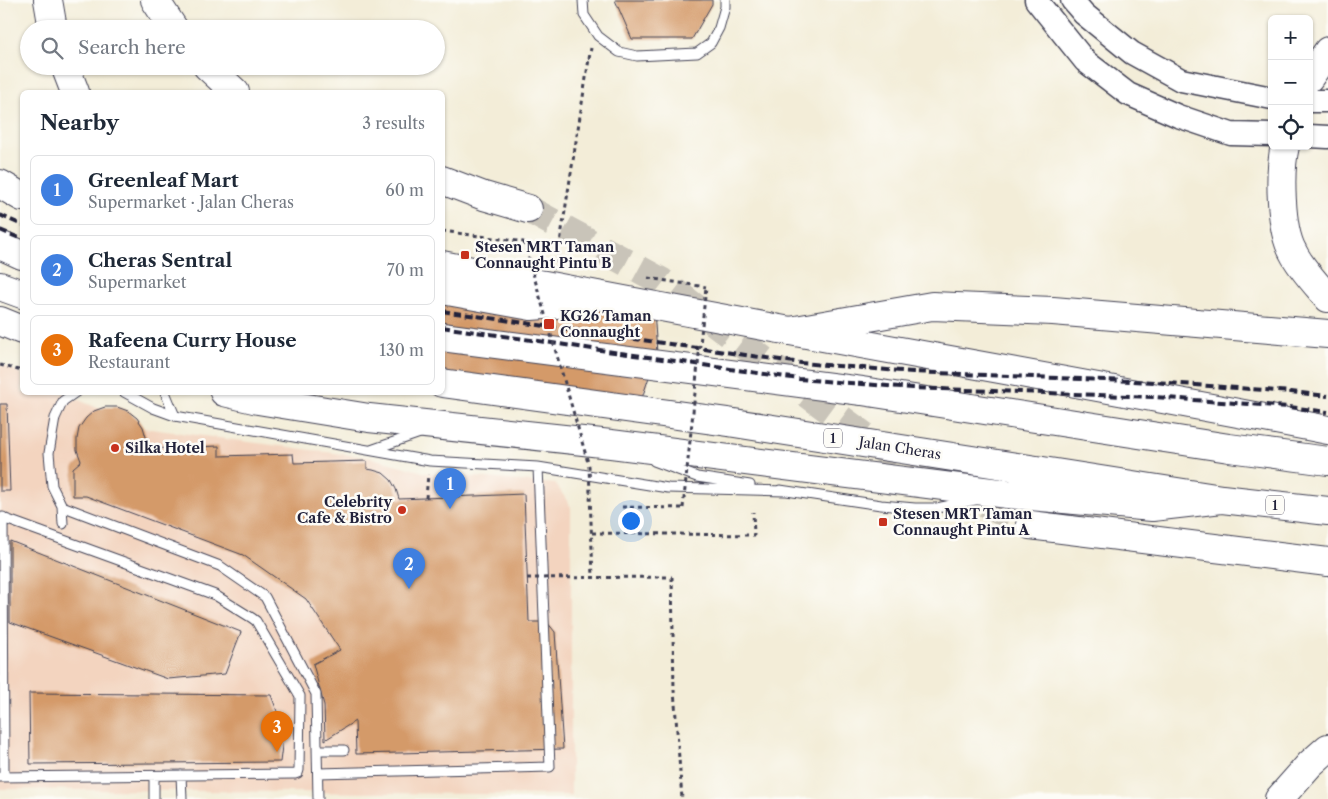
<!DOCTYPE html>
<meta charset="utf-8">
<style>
body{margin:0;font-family:"Libre Caslon Text",serif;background:#f2f2f3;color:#1f2937}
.controls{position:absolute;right:15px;top:15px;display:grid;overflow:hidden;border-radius:8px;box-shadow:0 1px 4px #0004}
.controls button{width:45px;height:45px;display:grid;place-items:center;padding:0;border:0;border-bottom:1px solid #e0e1e3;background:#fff;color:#1f2937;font:25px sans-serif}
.you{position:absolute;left:630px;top:520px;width:18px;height:18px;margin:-12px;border:4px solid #fff;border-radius:50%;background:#1a73e8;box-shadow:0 0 0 8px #1a73e833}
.badge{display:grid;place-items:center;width:32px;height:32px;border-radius:50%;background:#0b8043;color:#fff;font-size:16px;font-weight:700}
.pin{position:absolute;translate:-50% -41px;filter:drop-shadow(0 1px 2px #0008)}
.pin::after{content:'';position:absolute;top:26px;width:18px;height:15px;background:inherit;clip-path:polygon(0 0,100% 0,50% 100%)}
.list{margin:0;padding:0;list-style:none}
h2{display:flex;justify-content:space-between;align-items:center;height:65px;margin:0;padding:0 20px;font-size:21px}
h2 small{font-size:16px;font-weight:400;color:#747a83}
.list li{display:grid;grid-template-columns:32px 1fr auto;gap:15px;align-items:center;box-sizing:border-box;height:70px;margin:0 10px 10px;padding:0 10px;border:1px solid #e0e1e3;border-radius:8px}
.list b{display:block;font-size:19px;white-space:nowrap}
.list p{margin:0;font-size:16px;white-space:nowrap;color:#747a83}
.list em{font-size:16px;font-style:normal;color:#747a83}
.icon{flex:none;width:28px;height:28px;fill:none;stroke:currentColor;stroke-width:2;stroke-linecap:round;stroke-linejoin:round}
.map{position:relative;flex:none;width:1328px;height:799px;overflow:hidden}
.search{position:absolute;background:#fff;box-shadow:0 1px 4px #0004;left:20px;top:20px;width:425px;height:55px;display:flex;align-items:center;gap:12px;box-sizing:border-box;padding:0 18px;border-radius:28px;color:#747a83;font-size:19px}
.panel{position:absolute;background:#fff;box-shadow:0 1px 4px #0004;left:20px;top:90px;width:425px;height:305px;border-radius:8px}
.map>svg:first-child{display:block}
.built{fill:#f3d4bf}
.building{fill:#d49a69}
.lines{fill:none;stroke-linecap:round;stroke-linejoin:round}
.trunk-tunnel{stroke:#c9c4b9;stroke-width:28;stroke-dasharray:28 14;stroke-linecap:butt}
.service-casing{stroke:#414053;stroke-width:11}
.tertiary-casing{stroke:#414053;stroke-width:25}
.trunk-casing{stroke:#414053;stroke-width:30}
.motorway-casing{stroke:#414053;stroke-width:30}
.path{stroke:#414053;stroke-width:3;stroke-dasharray:4 4;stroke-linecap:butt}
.service{stroke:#fff;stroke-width:9}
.tertiary{stroke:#fff;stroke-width:22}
.trunk{stroke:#fff;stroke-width:28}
.motorway{stroke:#fff;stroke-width:28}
.rail{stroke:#22223b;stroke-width:4;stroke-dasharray:8 4;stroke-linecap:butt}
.path-bridge{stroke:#414053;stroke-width:3;stroke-dasharray:4 4;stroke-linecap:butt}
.poi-dot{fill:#c8321e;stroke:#fdfcf7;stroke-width:2}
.labels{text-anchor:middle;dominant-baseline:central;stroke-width:5;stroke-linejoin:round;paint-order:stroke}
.shield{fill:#fdfcf7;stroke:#646373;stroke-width:1}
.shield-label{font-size:12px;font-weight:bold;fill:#22223b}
.poi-label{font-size:14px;font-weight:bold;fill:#22223b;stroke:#fdfcf7;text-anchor:start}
.street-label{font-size:14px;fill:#22223b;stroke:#fdfcf7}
</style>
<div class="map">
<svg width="1328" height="799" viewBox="0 0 1328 799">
<rect width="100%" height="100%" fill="#fdfcf7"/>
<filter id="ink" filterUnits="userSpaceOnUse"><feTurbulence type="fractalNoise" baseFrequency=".02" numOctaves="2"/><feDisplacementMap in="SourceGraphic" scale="10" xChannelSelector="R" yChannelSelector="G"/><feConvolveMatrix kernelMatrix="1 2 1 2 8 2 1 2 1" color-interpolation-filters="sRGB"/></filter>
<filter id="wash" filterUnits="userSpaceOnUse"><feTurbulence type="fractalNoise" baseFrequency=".0096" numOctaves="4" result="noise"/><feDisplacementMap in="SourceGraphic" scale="20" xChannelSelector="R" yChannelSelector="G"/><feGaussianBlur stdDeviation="1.12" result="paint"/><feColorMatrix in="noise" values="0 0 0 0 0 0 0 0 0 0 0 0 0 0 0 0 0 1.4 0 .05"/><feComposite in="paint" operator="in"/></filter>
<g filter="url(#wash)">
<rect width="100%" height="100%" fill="#f3edd8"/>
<!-- built -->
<path class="built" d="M 0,364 L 22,374 L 22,392 L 63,393 L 143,428 L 372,458 L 427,473 L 556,484 L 571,507 L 571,795 L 0,789 Z"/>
<g id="blocks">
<!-- building -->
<path class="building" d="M 615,0 L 712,0 L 712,4 L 692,39 L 632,39 Z
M 442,262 L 653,296 L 657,353 L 638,410 L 442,381 Z
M 0,404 L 7,404 L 10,491 L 0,491 Z
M 105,407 L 117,407 L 128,411 L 137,418 L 143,427 L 146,437 L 146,449 L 219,446 L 219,456 L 293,454 L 294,463 L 367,461 L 367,469 L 373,470 L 383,473 L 391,480 L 396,489 L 399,499 L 524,494 L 529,622 L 547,622 L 555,632 L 563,749 L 356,754 L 355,721 L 325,740 L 324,705 L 313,664 L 340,650 L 306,599 L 243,555 L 86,496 L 73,496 L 73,468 L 81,461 L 77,450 L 77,439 L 79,428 L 86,418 L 94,411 Z
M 10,541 L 241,632 L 225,674 L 168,679 L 10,622 Z
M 29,693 L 271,695 L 284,730 L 280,762 L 30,764 Z"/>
</g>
</g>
<g filter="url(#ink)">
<use href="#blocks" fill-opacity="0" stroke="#414053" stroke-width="1"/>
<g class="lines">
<!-- trunk-tunnel -->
<path class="trunk-tunnel" d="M 528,209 L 661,281 L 805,392 L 908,468 L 1030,525"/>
<defs>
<path id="service" d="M 583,0 L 584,15 L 598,36 L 619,52 L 637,56 L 697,53 L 711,43 L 719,28 L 725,7 L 725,0
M 76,392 L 63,401 L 55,418 L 49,453 L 52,486 L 62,506 L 220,566 L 265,597 L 316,694 L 318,799
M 124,392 L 153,408 L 175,416 L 430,461 L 538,467 L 668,488 L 785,491
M 165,392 L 175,416
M 371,450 L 420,433
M 654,461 L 697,477 L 750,485
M 780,490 L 881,505 L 915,508 L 937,508 L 975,500
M 62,506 L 63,524
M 0,517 L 215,595 L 252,618 L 256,621 L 300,696 L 299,770 L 298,773 L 295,774 L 0,777
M 3,517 L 4,777
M 318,750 L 344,750
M 318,773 L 550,767 L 538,467
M 181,775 L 182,799
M 154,776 L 154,799"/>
<path id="tertiary" d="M 1036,0 L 1085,61 L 1128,94 L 1178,116 L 1231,134 L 1272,135
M 1072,0 L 1084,14 L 1132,53 L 1181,80 L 1272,98
M 1309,101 L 1328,101
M 1309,136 L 1328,137"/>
<path id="trunk" d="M 48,0 L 53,29
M 155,0 L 174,29
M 65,66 L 75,92
M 207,66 L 235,92
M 442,180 L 484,196 L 528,209
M 0,184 L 22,197
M 0,245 L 22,255
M 442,265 C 737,324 1033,373 1328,430
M 0,286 L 22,294
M 442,290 L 531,306 L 582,302
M 0,321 L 22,330
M 442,337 L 862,391 L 1229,448 L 1328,461
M 442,383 L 728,422 L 1222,499 L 1328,511
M 224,392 L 258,400 L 369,418 L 611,444 L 1007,494 L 1152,507 L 1222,499
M 1030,525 L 1328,562"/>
<path id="motorway" d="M 1309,78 L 1328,51
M 1285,146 C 1279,171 1280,229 1293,252 C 1300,267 1317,285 1328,298
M 790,331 L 932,306 L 1053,311 L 1328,334
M 1279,799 L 1310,764 L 1328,748"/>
</defs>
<!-- service casing -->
<use href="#service" class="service-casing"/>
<!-- tertiary casing -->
<use href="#tertiary" class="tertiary-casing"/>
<!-- trunk casing -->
<use href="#trunk" class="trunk-casing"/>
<!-- motorway casing -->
<use href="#motorway" class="motorway-casing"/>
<!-- path -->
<path class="path" d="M 589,59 L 591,48
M 442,231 L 524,242
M 648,278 L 706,287
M 0,365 L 22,371
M 426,498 L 428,474
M 622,507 L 683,508
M 592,533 L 754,535 L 753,512
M 672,577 L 674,690 L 682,799"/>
<!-- service -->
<use href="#service" class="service"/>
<!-- tertiary -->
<use href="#tertiary" class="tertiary"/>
<!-- trunk -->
<use href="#trunk" class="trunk"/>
<!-- motorway -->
<use href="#motorway" class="motorway"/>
<!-- rail -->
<path class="rail" d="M 0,215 L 22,225
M 0,230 L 22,239
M 442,311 L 801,363 L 913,372 L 1155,382 L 1291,392 L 1328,396
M 442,327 L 799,379 L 913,388 L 1154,397 L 1289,407 L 1328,412"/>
<!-- path-bridge -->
<path class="path-bridge" d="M 524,242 L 589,466 L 593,578
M 530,262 L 556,268 L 589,59
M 683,508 L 706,287
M 527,578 L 672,577"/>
</g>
</g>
<!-- markers -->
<g class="poi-dot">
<rect x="460" y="250" width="10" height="10" rx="2.5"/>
<rect x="543" y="318" width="12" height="12" rx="2.5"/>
<circle cx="115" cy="448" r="5"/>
<circle cx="402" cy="510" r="5"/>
<rect x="878" y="517" width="10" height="10" rx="2.5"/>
</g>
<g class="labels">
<!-- shield labels -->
<g class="shield">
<rect x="824" y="428.5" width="18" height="19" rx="4"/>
<rect x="1266" y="495.5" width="18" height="19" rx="4"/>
</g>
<g class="shield-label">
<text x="833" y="438">1</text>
<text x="1275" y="505">1</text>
</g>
<!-- poi labels -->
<g class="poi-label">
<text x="475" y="247">Stesen MRT Taman<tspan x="475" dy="16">Connaught Pintu B</tspan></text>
<text x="560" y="316">KG26 Taman<tspan x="560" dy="16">Connaught</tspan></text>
<text x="125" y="448">Silka Hotel</text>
<text x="392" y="502" text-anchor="end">Celebrity<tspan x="392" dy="16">Cafe &amp; Bistro</tspan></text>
<text x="893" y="514">Stesen MRT Taman<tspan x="893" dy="16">Connaught Pintu A</tspan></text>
</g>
<!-- street labels -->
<g class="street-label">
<text transform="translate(900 448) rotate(9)">Jalan Cheras</text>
</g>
</g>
</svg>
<div class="controls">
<button>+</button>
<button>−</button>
<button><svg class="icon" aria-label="locate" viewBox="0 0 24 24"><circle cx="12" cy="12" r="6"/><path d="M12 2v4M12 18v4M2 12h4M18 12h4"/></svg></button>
</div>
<div class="you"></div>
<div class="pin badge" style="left:450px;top:509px;background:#3f7fe0">1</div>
<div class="pin badge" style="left:409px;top:589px;background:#3f7fe0">2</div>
<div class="pin badge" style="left:277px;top:752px;background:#e8710a">3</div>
<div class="search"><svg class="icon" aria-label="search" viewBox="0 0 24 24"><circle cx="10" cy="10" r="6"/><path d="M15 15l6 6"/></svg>Search here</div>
<section class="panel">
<h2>Nearby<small>3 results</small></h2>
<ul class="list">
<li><span class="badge" style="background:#3f7fe0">1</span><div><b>Greenleaf Mart</b><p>Supermarket · Jalan Cheras</p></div><em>60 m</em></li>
<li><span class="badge" style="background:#3f7fe0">2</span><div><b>Cheras Sentral</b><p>Supermarket</p></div><em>70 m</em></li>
<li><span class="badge" style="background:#e8710a">3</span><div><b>Rafeena Curry House</b><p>Restaurant</p></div><em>130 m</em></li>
</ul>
</section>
</div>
